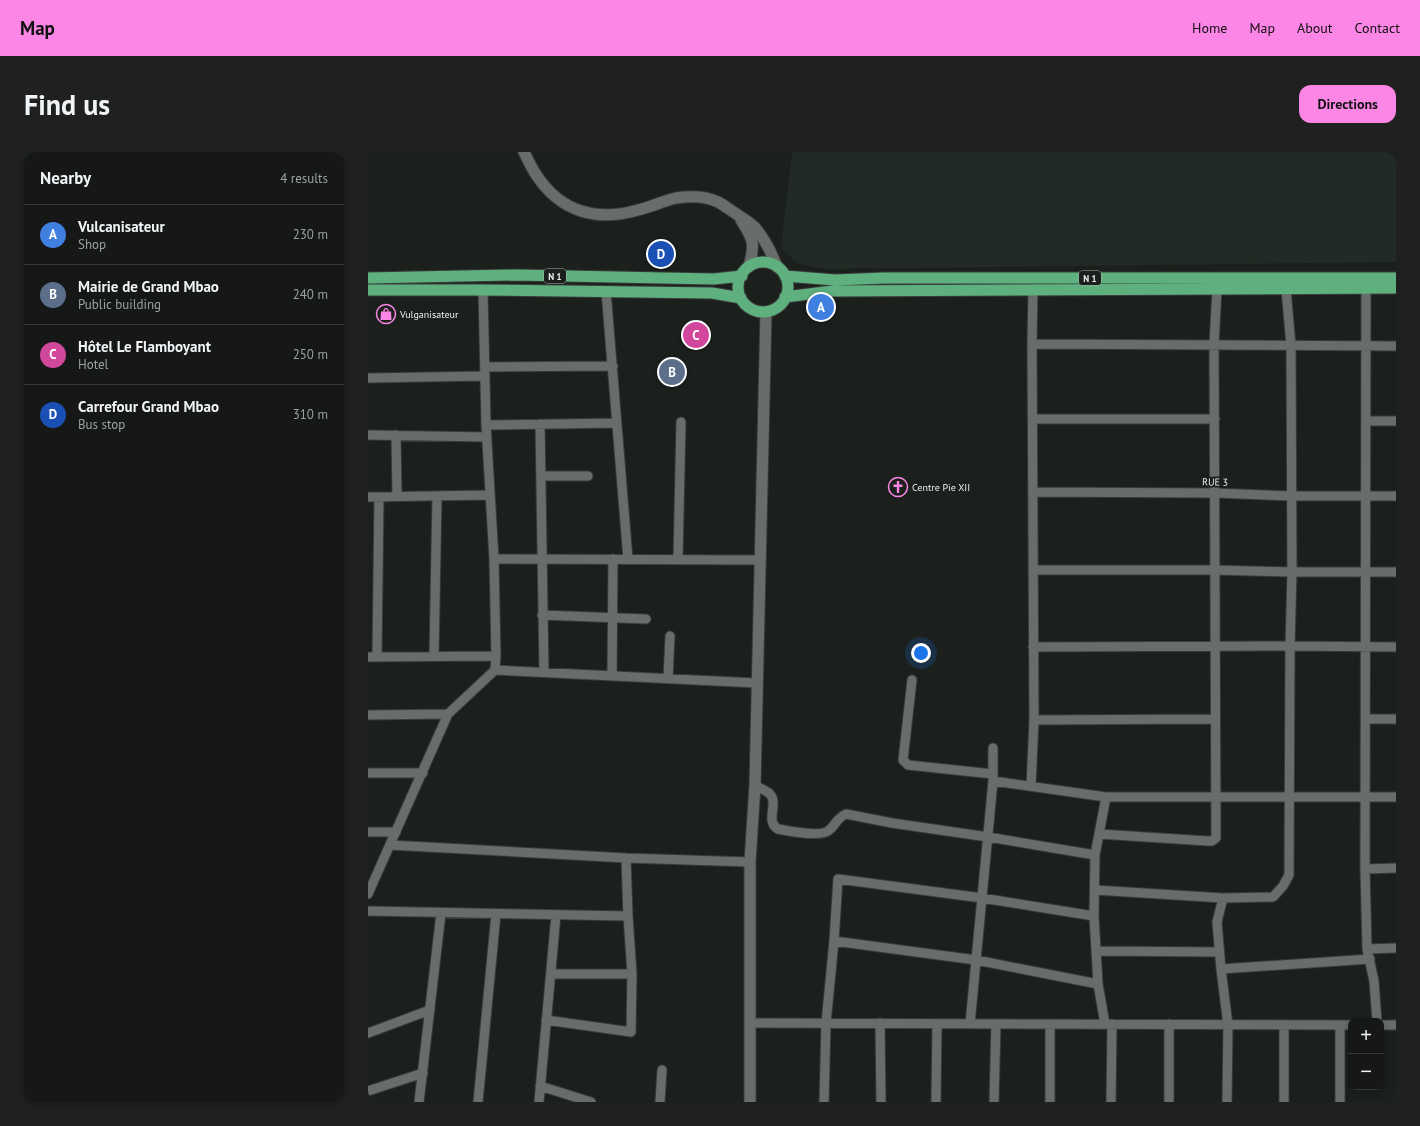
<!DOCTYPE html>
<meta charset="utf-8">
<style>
body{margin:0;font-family:"PT Sans",sans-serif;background:#1e211f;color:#f1f3f6}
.controls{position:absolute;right:12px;bottom:12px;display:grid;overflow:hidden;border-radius:8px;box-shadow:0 2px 6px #0003}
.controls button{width:36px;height:36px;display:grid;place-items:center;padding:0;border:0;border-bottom:1px solid #343735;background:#151816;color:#f1f3f6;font:20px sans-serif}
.you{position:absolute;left:553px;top:501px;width:14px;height:14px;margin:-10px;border:3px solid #fff;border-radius:50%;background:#1a73e8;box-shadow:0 0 0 6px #1a73e833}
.badge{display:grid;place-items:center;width:26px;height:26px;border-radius:50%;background:#fb86e5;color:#fff;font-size:13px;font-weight:700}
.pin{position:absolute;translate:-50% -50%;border:2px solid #fff;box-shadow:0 1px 4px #0006}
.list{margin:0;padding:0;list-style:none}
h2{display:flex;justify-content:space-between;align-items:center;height:52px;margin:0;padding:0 16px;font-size:17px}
h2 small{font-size:13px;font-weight:400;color:#9da0a1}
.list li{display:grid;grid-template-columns:26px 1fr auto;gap:12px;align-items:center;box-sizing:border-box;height:60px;padding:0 16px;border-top:1px solid #343735}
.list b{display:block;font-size:15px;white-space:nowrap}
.list p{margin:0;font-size:13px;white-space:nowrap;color:#9da0a1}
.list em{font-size:13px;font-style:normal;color:#9da0a1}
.map{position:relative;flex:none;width:1028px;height:950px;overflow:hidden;border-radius:12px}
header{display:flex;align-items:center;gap:24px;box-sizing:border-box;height:56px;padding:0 20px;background:#fb86e5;color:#111}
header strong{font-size:19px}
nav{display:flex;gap:22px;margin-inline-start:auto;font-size:14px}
.intro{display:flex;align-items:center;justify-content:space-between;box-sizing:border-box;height:96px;padding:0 24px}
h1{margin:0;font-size:28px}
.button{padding:10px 18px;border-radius:12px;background:#fb86e5;color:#111;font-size:14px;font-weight:700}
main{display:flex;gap:24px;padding:0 24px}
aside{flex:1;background:#151816;border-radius:12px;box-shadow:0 2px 6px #0003}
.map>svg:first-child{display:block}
.built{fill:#212a24}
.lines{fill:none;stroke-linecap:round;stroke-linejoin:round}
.minor-casing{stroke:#393c3a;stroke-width:11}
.tertiary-casing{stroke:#393c3a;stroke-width:13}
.trunk-casing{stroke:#393c3a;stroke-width:13}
.minor{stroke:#696d6a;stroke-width:9}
.tertiary{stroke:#696d6a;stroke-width:11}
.trunk{stroke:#5eb07f;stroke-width:11}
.labels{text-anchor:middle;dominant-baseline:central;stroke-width:4;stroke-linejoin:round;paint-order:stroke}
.shield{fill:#1c201d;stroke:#aeb1af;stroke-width:1}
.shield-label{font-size:9px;font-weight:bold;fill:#ecefed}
.poi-label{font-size:10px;fill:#ecefed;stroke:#1c201d;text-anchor:start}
.street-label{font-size:10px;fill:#ecefed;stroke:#1c201d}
</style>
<header>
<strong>Map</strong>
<nav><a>Home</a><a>Map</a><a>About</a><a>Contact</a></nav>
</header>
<div class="intro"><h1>Find us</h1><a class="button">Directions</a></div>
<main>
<aside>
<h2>Nearby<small>4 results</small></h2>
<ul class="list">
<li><span class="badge" style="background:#3f7fe0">A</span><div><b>Vulcanisateur</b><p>Shop</p></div><em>230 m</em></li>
<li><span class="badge" style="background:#5c6f8a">B</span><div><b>Mairie de Grand Mbao</b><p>Public building</p></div><em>240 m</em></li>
<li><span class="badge" style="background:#d1479c">C</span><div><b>Hôtel Le Flamboyant</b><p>Hotel</p></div><em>250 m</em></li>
<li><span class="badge" style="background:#1a4fb4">D</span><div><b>Carrefour Grand Mbao</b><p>Bus stop</p></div><em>310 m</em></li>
</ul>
</aside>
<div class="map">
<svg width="1028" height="950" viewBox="0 0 1028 950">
<rect width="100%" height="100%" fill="#1c201d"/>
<!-- built -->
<path class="built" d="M 424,0 L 1028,0 L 1028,110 L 456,117 L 429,111 L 413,96 Z"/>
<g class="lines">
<defs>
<path id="minor" d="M 998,136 L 997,717 L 999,797 L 1006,829 L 1009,869
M 665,137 L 664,192 L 1028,194
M 238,139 L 260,407
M 117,215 L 245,214
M 0,226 L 117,224
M 665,267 L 847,267
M 998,269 L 1028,269
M 172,272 L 176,520
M 118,273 L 249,271
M 0,283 L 119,285
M 28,283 L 29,344
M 173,324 L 220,324
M 665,340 L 847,341 L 923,344 L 1028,344
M 0,345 L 121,343
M 126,407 L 392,408
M 310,407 L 313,270
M 665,418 L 846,418 L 924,420 L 1028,420
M 174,463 L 278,467
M 665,495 L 922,494 L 1028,495
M 66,504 L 69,344
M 0,505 L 128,504
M 9,505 L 11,345
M 127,518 L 388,531
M 244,524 L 245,407
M 300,527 L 302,484
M 544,528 L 535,608 L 540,613 L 625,622
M 0,563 L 80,562
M 998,567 L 1028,567
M 666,568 L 847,567
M 0,621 L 55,621
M 625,629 L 738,645 L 1028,645
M 387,633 C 391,636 397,638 401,641 C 412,651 396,669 410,677 C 420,679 452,685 460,679 C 468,674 467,667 478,662 L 524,671 L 620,685 L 727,703
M 663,634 L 666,568 L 664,192
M 0,680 L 28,680
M 731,682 L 840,689 L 844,689 L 848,686 L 846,193 L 849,137
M 22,693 L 258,706 L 382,710
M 997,717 L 1028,716
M 727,738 L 855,746
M 0,742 L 80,562 L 127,518 L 128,504 L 126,407 L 118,273 L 115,138
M 0,759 L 260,764 L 258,706
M 466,789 L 608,808 L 730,832
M 999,797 L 1028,796
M 728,799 L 851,800
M 853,817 L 1002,807
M 183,822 L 264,822
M 178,868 L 263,880 L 264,822 L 260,764
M 381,871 L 983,873
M 512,871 L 513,950
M 602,872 L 625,629 L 625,596
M 682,872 L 682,950
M 737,872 L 730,832 L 726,764 L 727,703 L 738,645
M 972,873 L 972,950
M 1013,873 L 1028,873
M 0,881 L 62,858
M 172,934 L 223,950
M 0,939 L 55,921
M 51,950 L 73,761
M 110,950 L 128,762
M 171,950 L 188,763
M 292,950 L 294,918
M 456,950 L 458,871 L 466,789 L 470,727 L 614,746 L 726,764
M 568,950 L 569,872
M 626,950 L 628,872
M 743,950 L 744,872
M 801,950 L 801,872
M 859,950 L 860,873 L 853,817 L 849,770 L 855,746 L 905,745 L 915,734 L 921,723 L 922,494 L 924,420 L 923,194 L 918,137
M 916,950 L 916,873"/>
<path id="tertiary" d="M 156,0 C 160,8 164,17 169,24 C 193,60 229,70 270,58 C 283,55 295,49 308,46 C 321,44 338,44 350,50 C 356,53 362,58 367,61 C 375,67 383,70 389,78 C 398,89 404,102 409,115
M 373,68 C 386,88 387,92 381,115
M 382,950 L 382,710 L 387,633 L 398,160"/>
<path id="trunk" d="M370 135a25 25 0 1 1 50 0a25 25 0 1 1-50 0Z
M 417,124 L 467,128 L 516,126 L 1028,126
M 0,126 L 148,123 L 346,127 L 374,124
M 0,138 L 115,138 L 344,141 L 373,146
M 417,145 L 465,139 L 1028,136"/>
</defs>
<!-- minor casing -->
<use href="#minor" class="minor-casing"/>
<!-- tertiary casing -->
<use href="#tertiary" class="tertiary-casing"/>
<!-- trunk casing -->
<use href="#trunk" class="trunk-casing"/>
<!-- minor -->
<use href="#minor" class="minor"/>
<!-- tertiary -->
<use href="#tertiary" class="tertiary"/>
<!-- trunk -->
<use href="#trunk" class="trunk"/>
</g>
<!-- icons -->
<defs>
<symbol id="shop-ring" viewBox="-11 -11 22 22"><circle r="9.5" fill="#1c201d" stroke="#fb86e5" stroke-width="1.5"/><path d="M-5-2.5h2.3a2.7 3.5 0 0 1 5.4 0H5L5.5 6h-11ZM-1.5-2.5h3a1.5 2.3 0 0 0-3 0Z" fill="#fb86e5"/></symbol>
<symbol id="church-ring" viewBox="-11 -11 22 22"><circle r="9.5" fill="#1c201d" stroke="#fb86e5" stroke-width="1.5"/><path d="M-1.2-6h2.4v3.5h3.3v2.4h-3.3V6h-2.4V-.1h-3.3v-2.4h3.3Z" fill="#fb86e5"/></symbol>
</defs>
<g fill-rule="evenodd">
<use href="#shop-ring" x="7" y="151" width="22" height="22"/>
<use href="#church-ring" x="519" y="324" width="22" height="22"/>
</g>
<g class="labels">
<!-- shield labels -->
<g class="shield">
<rect x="176" y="117" width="22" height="14" rx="3"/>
<rect x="711" y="119" width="22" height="14" rx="3"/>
</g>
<g class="shield-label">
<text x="187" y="124">N 1</text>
<text x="722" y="126">N 1</text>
</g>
<!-- poi labels -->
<g class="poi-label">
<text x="32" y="162">Vulganisateur</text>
<text x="544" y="335">Centre Pie XII</text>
</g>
<!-- street labels -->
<g class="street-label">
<text transform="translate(847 330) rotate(1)">RUE 3</text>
</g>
</g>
</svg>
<div class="controls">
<button>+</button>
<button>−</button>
</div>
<div class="you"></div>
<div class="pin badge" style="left:453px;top:155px;background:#3f7fe0">A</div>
<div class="pin badge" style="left:304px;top:220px;background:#5c6f8a">B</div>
<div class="pin badge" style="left:328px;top:183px;background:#d1479c">C</div>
<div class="pin badge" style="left:293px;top:102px;background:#1a4fb4">D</div>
</div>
</main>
